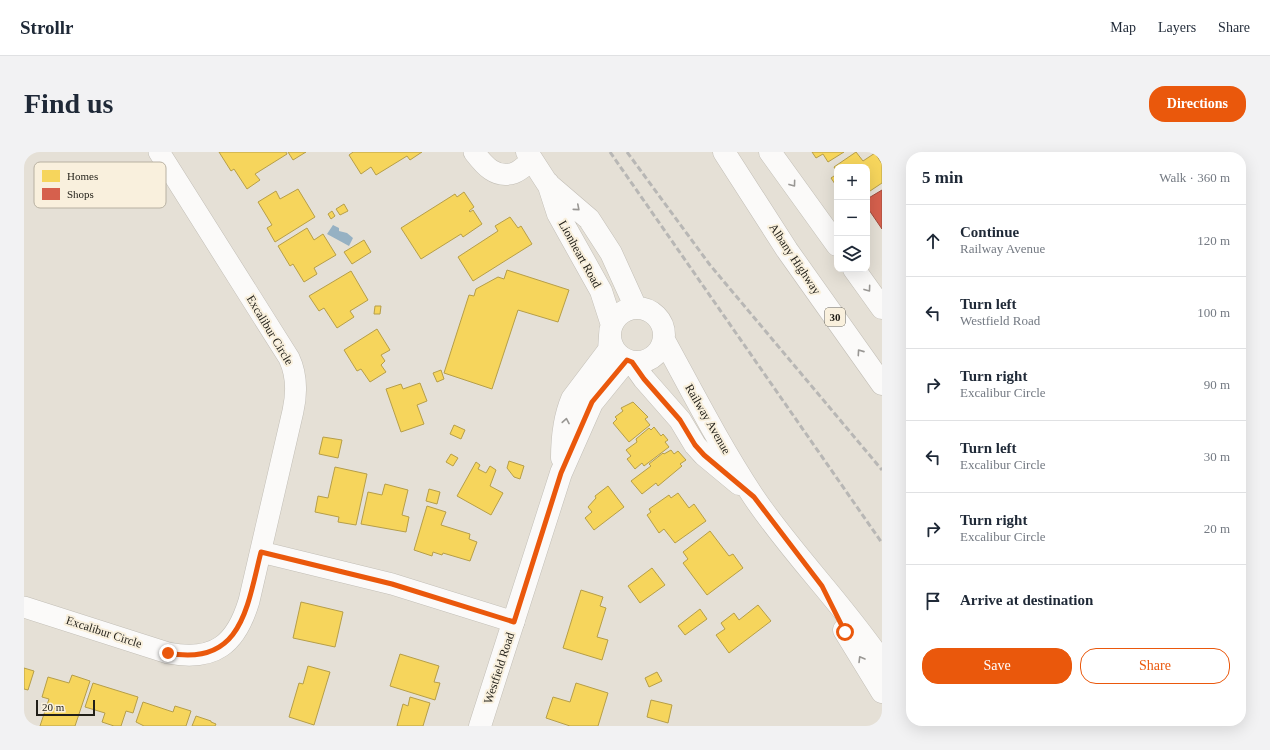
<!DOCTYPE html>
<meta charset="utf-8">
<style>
body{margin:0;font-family:Georgia,serif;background:#f2f2f3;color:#1f2937}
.controls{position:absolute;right:12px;top:12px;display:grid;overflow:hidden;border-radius:8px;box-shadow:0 4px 16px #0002}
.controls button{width:36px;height:36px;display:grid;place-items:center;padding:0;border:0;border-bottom:1px solid #e0e1e3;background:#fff;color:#1f2937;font:20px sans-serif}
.scale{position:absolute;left:12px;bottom:10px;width:59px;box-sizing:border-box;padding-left:4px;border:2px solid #211f18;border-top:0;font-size:11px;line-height:14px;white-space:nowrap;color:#211f18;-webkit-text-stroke:3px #f9f0dd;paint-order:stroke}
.stop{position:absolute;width:12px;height:12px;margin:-9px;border:3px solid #ea580c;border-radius:50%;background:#fff}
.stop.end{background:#ea580c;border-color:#fff;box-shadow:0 1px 4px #0008}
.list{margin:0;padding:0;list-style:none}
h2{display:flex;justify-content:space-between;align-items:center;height:52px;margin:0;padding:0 16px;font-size:17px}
h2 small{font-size:13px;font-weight:400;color:#747a83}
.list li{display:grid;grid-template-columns:26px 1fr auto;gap:12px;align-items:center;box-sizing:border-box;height:72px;padding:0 16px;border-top:1px solid #e0e1e3}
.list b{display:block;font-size:15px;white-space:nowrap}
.list p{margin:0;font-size:13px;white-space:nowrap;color:#747a83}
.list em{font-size:13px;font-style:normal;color:#747a83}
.actions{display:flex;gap:8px;padding:12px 16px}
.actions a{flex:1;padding:9px 0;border:1px solid #ea580c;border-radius:16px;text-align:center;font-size:14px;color:#ea580c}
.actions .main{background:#ea580c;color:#fff}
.icon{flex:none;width:22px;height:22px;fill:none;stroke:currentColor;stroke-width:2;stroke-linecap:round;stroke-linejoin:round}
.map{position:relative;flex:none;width:858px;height:574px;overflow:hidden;border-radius:16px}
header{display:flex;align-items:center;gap:24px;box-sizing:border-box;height:56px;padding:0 20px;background:#fff;border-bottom:1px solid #e0e1e3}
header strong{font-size:19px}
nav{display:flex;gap:22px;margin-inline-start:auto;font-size:14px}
.intro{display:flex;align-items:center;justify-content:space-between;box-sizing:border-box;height:96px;padding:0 24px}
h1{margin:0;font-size:28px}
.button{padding:10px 18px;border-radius:16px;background:#ea580c;color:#fff;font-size:14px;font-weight:700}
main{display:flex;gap:24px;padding:0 24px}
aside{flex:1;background:#fff;border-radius:16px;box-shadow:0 4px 16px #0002}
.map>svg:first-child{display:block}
.water{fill:#96b1c3}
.homes{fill:#f6d55c;stroke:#b69e48}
.shops{fill:#d6604d;stroke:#a04c3d}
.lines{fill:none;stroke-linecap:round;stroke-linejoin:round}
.street-casing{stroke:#c2beb6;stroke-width:22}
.secondary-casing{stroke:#c2beb6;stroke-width:23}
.highway-casing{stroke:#c2beb6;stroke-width:23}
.street{stroke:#fbfaf9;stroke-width:21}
.secondary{stroke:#fbfaf9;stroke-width:22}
.highway{stroke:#fbfaf9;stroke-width:22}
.rail{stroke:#b8b7b5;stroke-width:3;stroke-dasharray:6 3;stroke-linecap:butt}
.oneway{stroke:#999794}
.route{stroke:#ea580c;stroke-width:5}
.labels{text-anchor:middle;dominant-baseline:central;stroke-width:4;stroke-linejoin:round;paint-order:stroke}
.shield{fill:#f9f0dd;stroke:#625e53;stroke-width:1}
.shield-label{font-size:11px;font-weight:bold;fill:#211f18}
.street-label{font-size:12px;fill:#211f18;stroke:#f9f0dd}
.key{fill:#f9f0dd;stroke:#b8b1a2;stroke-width:1}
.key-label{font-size:11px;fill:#211f18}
</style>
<header>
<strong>Strollr</strong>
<nav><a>Map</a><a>Layers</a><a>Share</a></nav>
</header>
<div class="intro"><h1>Find us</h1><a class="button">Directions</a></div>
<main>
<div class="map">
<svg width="858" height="574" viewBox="0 0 858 574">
<rect width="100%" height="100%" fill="#e5e0d6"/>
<!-- water -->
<path class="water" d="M 309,73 L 315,76 L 315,79 L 323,81 L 329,86 L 325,94 L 303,82 Z"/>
<!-- homes -->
<path class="homes" d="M 195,0 L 262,0 L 263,2 L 231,22 L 236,28 L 223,37 L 210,17 L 207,19 Z
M 264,0 L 282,0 L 269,8 Z
M 329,0 L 398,0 L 386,8 L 383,4 L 352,23 L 347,15 L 337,22 L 325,3 Z
M 788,0 L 820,0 L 804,10 L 799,2 L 792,6 Z
M 832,0 L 839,9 L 851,1 L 858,12 L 858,31 L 843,41 L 843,15 L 813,15 L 813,20 L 810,15 Z
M 813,22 L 813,35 L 807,26 Z
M 274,37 L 291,65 L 251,90 L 243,76 L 248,73 L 234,50 L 252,39 L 256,47 Z
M 440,40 L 450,55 L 445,59 L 446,60 L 449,58 L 458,72 L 439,85 L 437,82 L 397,107 L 377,76 L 431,42 L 433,45 Z
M 320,52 L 324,59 L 316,63 L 312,57 Z
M 308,59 L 311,64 L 307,67 L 304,62 Z
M 486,65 L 494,76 L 497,74 L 508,92 L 449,129 L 434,105 L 474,79 L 471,74 Z
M 283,76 L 290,88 L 299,82 L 312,103 L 290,116 L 293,122 L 280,130 L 269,112 L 266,114 L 254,94 Z
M 340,88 L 347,100 L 328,112 L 320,100 Z
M 483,118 L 545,138 L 534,170 L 494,158 L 468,237 L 420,221 L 445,143 L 450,144 L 452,137 L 474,125 L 480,127 Z
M 327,119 L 344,148 L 326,159 L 330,165 L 313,176 L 300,156 L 295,159 L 285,144 Z
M 351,154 L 357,154 L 356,162 L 350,162 Z
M 353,177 L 366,198 L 357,203 L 361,209 L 357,213 L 362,220 L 346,230 L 337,217 L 333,219 L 320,198 Z
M 417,218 L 420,227 L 413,230 L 409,221 Z
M 396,231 L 403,249 L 393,253 L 400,272 L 377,280 L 362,237 L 377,232 L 379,237 Z
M 609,250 L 624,265 L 621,267 L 626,273 L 605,290 L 589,271 L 593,267 L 591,265 L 599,259 L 597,256 Z
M 430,273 L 441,278 L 437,287 L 426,282 Z
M 630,275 L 637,284 L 639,282 L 644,288 L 641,290 L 645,295 L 620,314 L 618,311 L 611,317 L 603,307 L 607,304 L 602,298 L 613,290 L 612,287 L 625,276 L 627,278 Z
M 299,285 L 318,288 L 314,306 L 295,302 Z
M 647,298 L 650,302 L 654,299 L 662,308 L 656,312 L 658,314 L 634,334 L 632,331 L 618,342 L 607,329 L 627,314 L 625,312 L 639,301 L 640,302 Z
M 427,302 L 434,306 L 429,314 L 422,310 Z
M 485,309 L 500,314 L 496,327 L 490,325 L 483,316 Z
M 452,310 L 456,313 L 454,317 L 462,321 L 466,314 L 472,318 L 466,334 L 479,341 L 467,363 L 433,344 Z
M 311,315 L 343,322 L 332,373 L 314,370 L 315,365 L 291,360 L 294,344 L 304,346 Z
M 361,332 L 384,338 L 378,363 L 385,365 L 382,380 L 337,372 L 344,340 L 358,343 Z
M 584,334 L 600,355 L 570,378 L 561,366 L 568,360 L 564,355 L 572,346 L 571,344 Z
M 405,337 L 416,340 L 413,352 L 402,349 Z
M 654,341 L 665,356 L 670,352 L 682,369 L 651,391 L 640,377 L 635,381 L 623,363 L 627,360 L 625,357 L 645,343 L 647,346 Z
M 403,354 L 422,360 L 417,373 L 446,382 L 445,387 L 453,390 L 446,409 L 419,401 L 418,403 L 409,400 L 408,404 L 390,398 Z
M 686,379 L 705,404 L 709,402 L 719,416 L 683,443 L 659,411 L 664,407 L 659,400 Z
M 628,416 L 641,433 L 616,451 L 604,434 Z
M 557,438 L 579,445 L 576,454 L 582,456 L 573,485 L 584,488 L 578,508 L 539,496 Z
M 277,450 L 319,460 L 311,495 L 269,486 Z
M 734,453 L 747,469 L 705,501 L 692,483 L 701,477 L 697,471 L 710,461 L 715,468 Z
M 676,457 L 683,467 L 661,483 L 654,474 Z
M 376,502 L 415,514 L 410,530 L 416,531 L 411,548 L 366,534 Z
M 284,514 L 306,520 L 290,573 L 265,565 L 275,531 L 279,532 Z
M 0,516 L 10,519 L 4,538 L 0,537 Z
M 633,520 L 638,529 L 625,535 L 621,526 Z
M 48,523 L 66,529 L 51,574 L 16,574 L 25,547 L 18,545 L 24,525 L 45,531 Z
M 69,531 L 114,545 L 109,561 L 102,559 L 97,574 L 90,574 L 78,570 L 81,561 L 61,555 Z
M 552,531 L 584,541 L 574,574 L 546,574 L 522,566 L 529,545 L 546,550 Z
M 386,545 L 406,551 L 399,574 L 373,574 L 379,552 L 384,554 Z
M 627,548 L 648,553 L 644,571 L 623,565 Z
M 119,550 L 149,560 L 151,554 L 167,559 L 162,574 L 120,574 L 112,570 Z
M 172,564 L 187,569 L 187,570 L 192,572 L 191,574 L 168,574 Z"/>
<!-- shops -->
<path class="shops" d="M 858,38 L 858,77 L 843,55 L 843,47 Z"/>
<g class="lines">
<defs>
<path id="street" d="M 450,0 C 460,13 471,27 490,21 C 496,19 503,12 508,8
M 237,400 L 368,432 L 490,470
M 0,455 L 144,501 C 191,510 212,492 225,449 L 269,259 C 273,241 273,223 265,206 L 135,0"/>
<path id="secondary" d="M 503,0 L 523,31 L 565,67 L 587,101 L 612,156
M 524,31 L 534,62 L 577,139 L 588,173
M586 183a27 27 0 1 1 54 0a27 27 0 1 1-54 0Z
M 640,188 C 669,241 696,294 729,344 C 768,402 819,452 858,510
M 608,210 L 620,227 L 656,268 L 671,293 L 680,303 L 715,332
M 538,306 C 538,286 540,266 548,247 L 585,198 L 586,184
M 820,478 L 858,540
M 456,574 L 537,321 L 568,251 L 603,208"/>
<path id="highway" d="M 700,0 L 763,98 L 858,232
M 746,0 L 813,93
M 830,117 L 858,156"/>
</defs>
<!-- street casing -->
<use href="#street" class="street-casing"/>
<!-- secondary casing -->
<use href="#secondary" class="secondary-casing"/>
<!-- highway casing -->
<use href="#highway" class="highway-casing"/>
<!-- street -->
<use href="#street" class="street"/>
<!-- secondary -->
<use href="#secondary" class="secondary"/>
<!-- highway -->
<use href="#highway" class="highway"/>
<!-- rail -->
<path class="rail" d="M 586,0 L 858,391
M 603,0 L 686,113 L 858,318"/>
</g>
<!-- one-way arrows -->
<defs><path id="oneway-chevron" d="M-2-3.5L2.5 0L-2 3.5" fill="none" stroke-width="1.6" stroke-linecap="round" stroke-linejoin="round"/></defs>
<g class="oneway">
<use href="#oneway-chevron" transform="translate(769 32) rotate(54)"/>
<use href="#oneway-chevron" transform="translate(553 56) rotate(41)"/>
<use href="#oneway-chevron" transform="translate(844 137) rotate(54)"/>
<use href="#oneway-chevron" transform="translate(836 200) rotate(-125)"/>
<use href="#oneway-chevron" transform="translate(542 269) rotate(-80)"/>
<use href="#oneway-chevron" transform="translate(837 507) rotate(-121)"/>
</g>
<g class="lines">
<!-- route -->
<path class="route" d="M 144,501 C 218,515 223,455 237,400 L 368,432 L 490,470 L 537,321 L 568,250 L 603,208 L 608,210 L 620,227 L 656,268 L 671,293 L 680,303 L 730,345 L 798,434 L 821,480"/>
</g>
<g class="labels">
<!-- shield labels -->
<rect class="shield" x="801" y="156" width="20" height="18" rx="3"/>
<g class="shield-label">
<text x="811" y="165">30</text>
</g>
<!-- street labels -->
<g class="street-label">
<text transform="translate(556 102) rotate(61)">Lionheart Road</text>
<text transform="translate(771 107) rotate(56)">Albany Highway</text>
<text transform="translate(246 178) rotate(59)">Excalibur Circle</text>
<text transform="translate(684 267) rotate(60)">Railway Avenue</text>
<text transform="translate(80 480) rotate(18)">Excalibur Circle</text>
<text transform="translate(475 516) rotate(-72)">Westfield Road</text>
</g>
</g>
<!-- legend -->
<rect x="10" y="10" width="132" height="46" rx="6" class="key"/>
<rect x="18" y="18" width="18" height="12" fill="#f6d55c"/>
<rect x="18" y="36" width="18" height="12" fill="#d6604d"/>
<g class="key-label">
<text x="43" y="28">Homes</text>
<text x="43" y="46">Shops</text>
</g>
</svg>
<div class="controls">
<button>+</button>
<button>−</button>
<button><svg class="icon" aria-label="layers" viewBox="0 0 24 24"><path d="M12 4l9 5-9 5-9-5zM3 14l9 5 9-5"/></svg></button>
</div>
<div class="scale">20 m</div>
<div class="stop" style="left:821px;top:480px"></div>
<div class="stop end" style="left:144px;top:501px"></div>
</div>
<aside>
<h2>5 min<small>Walk · 360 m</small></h2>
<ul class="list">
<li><svg class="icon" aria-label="ahead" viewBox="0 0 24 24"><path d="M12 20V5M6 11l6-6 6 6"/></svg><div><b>Continue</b><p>Railway Avenue</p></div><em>120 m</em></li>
<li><svg class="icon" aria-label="left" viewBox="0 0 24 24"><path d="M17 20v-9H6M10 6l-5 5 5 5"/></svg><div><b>Turn left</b><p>Westfield Road</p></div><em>100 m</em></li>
<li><svg class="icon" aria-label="right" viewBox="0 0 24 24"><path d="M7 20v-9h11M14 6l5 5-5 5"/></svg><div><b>Turn right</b><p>Excalibur Circle</p></div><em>90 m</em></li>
<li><svg class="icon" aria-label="left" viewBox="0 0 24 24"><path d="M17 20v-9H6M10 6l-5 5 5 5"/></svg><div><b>Turn left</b><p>Excalibur Circle</p></div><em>30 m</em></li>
<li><svg class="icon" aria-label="right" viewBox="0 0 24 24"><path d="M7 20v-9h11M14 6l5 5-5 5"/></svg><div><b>Turn right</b><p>Excalibur Circle</p></div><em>20 m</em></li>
<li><svg class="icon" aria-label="arrive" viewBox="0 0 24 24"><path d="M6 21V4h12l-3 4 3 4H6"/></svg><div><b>Arrive at destination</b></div></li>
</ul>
<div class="actions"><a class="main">Save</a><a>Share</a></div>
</aside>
</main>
